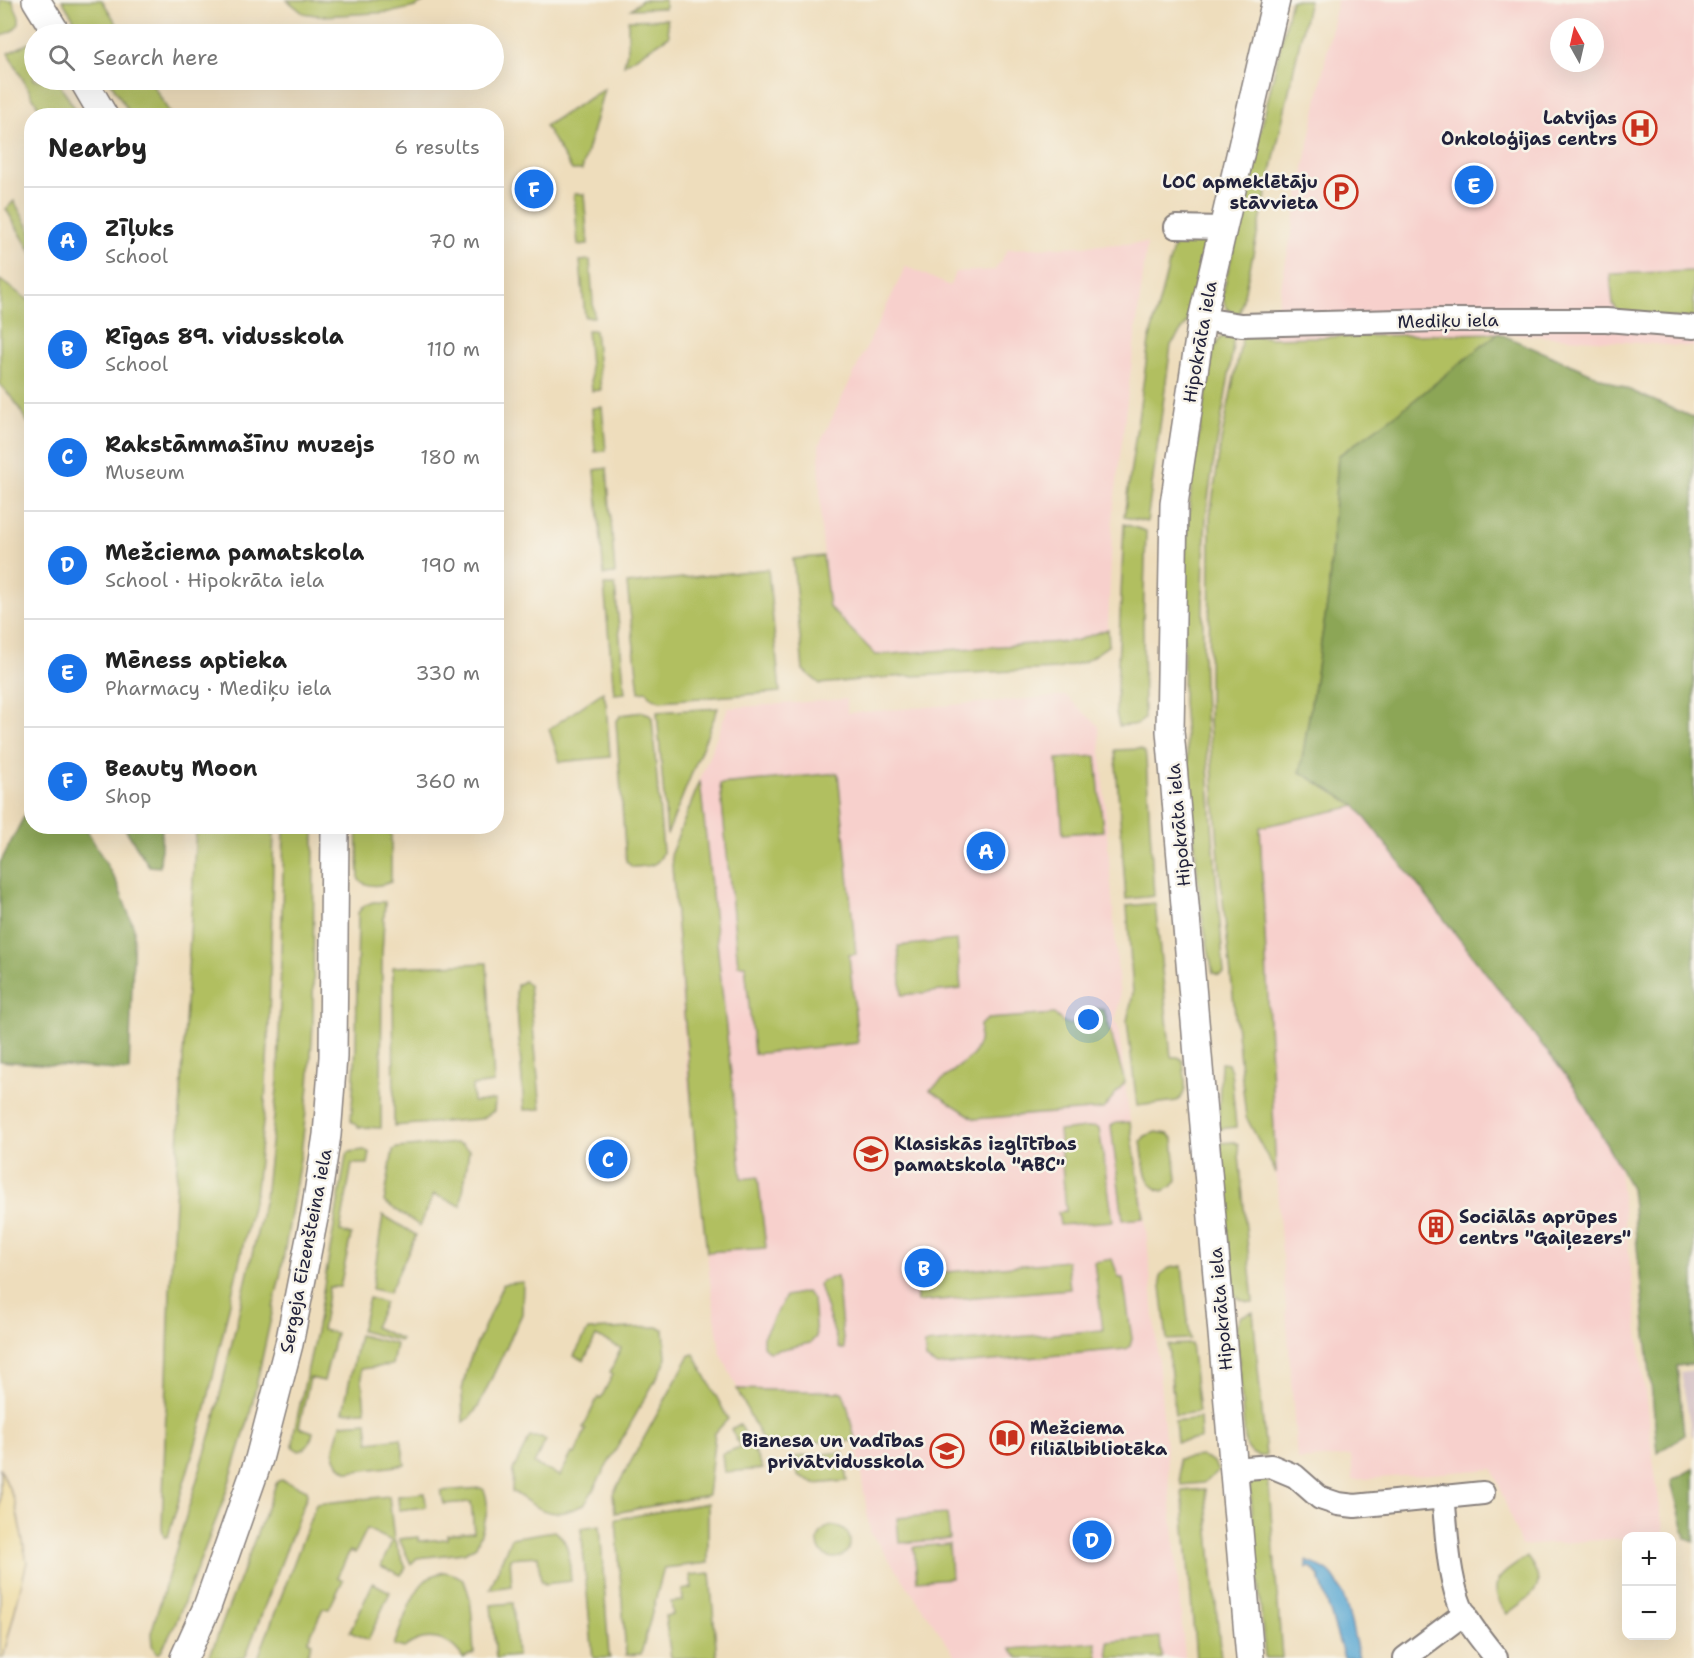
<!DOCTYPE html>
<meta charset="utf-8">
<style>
body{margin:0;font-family:"Shantell Sans",sans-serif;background:#f2f2f2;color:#222}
.controls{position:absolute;right:18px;bottom:18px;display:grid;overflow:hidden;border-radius:12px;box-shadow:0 6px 24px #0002}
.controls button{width:54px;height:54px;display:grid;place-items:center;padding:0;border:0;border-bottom:2px solid #e0e0e0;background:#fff;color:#222;font:30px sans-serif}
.compass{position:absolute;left:1550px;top:18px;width:54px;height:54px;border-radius:50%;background:#fff;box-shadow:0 6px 24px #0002;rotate:352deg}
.you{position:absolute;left:1089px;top:1020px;width:21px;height:21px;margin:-15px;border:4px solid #fff;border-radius:50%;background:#1a73e8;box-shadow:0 0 0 9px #1a73e833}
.badge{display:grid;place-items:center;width:39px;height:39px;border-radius:50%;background:#1a73e8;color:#fff;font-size:20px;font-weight:700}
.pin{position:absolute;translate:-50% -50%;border:3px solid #fff;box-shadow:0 2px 6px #0006}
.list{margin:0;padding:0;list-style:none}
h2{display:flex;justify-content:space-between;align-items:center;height:78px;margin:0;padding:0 24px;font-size:26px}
h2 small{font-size:20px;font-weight:400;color:#767676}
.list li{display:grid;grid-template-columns:39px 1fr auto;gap:18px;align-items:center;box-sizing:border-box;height:108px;padding:0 24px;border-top:2px solid #e0e0e0}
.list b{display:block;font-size:22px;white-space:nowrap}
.list p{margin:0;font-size:20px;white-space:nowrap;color:#767676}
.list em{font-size:20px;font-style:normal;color:#767676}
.icon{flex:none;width:33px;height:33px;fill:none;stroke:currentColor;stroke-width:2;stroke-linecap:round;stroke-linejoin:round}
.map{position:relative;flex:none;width:1694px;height:1658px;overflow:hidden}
.search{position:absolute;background:#fff;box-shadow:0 6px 24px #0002;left:24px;top:24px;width:480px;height:66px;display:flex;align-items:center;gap:15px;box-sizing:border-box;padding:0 21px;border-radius:33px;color:#767676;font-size:22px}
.panel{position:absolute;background:#fff;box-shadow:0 6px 24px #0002;left:24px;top:108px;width:480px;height:726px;border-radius:24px}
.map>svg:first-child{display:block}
.built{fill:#f7d0cc;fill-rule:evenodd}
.industrial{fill:#d2bec3}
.green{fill:#b1bf61;stroke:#6a704e;stroke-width:1.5}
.forest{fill:#8ca657;stroke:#576449;stroke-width:1.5}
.sand{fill:#eeda9e;stroke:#887e6c;stroke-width:1.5}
.water{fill:#59a7d3;stroke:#3e6487;stroke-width:1.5}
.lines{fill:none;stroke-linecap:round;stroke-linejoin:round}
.minor-casing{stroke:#88807c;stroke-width:26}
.tertiary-casing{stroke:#88807c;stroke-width:30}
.minor{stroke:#fff;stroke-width:22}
.tertiary{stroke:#fff;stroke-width:27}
.labels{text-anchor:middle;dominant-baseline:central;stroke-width:5;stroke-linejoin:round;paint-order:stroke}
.poi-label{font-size:18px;font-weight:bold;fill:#22223b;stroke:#f7f3e8;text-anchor:end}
.street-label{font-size:18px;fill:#22223b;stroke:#f7f3e8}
</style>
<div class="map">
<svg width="1694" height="1658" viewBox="0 0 1694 1658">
<rect width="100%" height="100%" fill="#f7f3e8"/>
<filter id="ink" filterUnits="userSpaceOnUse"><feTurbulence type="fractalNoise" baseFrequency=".0167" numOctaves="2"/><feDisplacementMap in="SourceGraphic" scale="12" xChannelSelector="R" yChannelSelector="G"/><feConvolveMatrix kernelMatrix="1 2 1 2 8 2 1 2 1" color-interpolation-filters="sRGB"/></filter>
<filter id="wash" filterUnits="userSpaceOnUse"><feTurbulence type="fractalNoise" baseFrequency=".008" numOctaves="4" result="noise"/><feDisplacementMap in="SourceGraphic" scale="24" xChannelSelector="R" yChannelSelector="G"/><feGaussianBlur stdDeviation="1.35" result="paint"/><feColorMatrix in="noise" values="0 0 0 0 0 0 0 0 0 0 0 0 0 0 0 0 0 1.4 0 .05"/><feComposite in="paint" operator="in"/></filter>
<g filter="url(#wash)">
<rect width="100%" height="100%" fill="#eeddbc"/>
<!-- built -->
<path class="built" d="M 1337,0 L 1694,0 L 1694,347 L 1498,333 L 1271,338 ZM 1559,27 L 1595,27 L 1595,63 L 1559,63 Z
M 1147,243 L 1113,512 L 1108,629 L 1076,641 L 876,655 L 829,607 L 821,528 L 819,445 L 906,266 L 950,286 L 955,272 L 995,270 L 1008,249 Z
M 1066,696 L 1099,726 L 1120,1001 L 1115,1021 L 1118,1025 L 1129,1114 L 1144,1205 L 1185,1658 L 957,1658 L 870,1532 L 856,1441 L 764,1444 L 720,1352 L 710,1281 L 686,1065 L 671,853 L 728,708 L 846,699 L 848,713 Z
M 1356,806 L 1613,1119 L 1653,1459 L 1664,1535 L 1626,1536 L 1626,1538 L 1521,1546 L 1493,1469 L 1353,1480 L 1351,1456 L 1297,1460 L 1276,1173 L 1260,827 Z"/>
<!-- industrial -->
<path class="industrial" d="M 1694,1370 L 1694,1436 L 1692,1436 L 1681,1372 Z"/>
<!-- green -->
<path class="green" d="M 0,0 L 12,0 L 19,17 L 19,24 L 12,31 L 0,37 Z
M 62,0 L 102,0 L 123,34 L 83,34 Z
M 287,0 L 428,0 L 415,7 L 393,12 L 322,16 L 303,13 Z
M 642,0 L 665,0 L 665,8 L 631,9 Z
M 1291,0 L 1309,0 L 1240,313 L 1235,314 L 1227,309 L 1222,297 Z
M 667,19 L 669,36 L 624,65 L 628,47 L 628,20 Z
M 29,43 L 34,46 L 34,80 L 57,80 L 79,115 L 43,115 L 8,53 Z
M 109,80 L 150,80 L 171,115 L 131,115 Z
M 604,89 L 582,170 L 572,170 L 545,126 Z
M 574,194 L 584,194 L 588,244 L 578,245 Z
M 14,201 L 31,231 L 31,252 L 6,209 Z
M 1176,236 L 1201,237 L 1204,244 L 1187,323 L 1171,345 L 1147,522 L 1124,517 L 1149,342 Z
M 590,260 L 594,317 L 585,317 L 580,261 Z
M 1694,271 L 1694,320 L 1619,313 L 1613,304 L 1610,274 Z
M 0,280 L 31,302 L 31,428 L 14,400 L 0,385 Z
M 587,330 L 595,330 L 601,390 L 592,391 Z
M 1498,333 L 1402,410 L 1338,456 L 1328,599 L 1300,772 L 1356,806 L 1260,827 L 1276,1173 L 1246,1117 L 1220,873 L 1209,723 L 1210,517 L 1221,441 L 1243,334 L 1271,338 Z
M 1234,334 C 1229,396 1211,457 1206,519 C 1196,670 1212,822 1224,973 L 1219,975 L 1213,973 L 1202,917 L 1197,871 L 1183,702 L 1185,558 L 1192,477 L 1213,350 L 1220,338 Z
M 602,407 L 606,451 L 595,452 L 592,408 Z
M 607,468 L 615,574 L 604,575 L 595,470 Z
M 1124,524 L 1146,531 L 1143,625 L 1144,719 C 1138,726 1129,725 1119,726 L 1116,712 Z
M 823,556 L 829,607 L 876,655 L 1075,641 L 1108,629 L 1109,645 L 1084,662 L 1057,669 L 891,677 L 820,684 L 803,670 L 793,559 Z
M 768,569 L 780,692 L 660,701 L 651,697 L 647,691 L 639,692 L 627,584 Z
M 604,585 L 615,585 L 625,693 L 614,694 Z
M 603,692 L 606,703 L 610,757 L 560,762 L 549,729 Z
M 718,708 L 667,835 L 657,712 Z
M 643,712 L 649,714 L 652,718 L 663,852 C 658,868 647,866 632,867 L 626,861 L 616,722 L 621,715 Z
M 1140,749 L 1145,752 L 1146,758 L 1154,896 L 1126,899 L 1115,750 Z
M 1096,756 L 1103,831 L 1063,834 L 1057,759 Z
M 838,773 L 856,954 L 849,955 L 858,1043 L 754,1054 L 745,965 L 738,965 L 720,784 Z
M 700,781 L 742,1179 L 758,1177 L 766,1248 L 707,1252 L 696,1158 L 671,853 Z
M 196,827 L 274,827 L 269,1021 L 265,1104 L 256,1189 L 204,1416 L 168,1537 L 164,1537 L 162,1528 L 170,1291 Z
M 284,827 L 314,827 L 313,1024 L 309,1086 L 301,1153 L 281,1272 L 249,1418 L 223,1502 L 175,1625 L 160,1653 L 156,1653 L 152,1645 L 151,1633 L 212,1430 L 265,1198 L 278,1080 Z
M 357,827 L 391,827 L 391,882 C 380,886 369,888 359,880 Z
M 373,902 L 385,902 L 382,954 L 381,1128 L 358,1127 L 351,1121 L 356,1048 L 358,913 L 363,906 Z
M 1155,903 L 1171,1057 L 1178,1057 L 1183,1061 C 1184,1074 1190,1093 1177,1101 L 1137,1106 L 1127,1021 L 1133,993 L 1127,906 Z
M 957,940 L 961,989 L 902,995 L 898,946 Z
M 487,963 L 494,1083 L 472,1086 L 473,1102 L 495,1100 L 494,1111 L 481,1119 L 394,1126 L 393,967 Z
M 524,981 L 529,985 L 541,1109 L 524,1110 L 516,994 L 517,985 Z
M 1092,1008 L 1104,1010 L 1125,1082 L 1103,1109 L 975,1119 L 930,1090 L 973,1055 L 979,1042 L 980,1025 L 988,1019 L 1054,1014 L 1063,1022 L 1071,1025 Z
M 1221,1063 L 1228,1064 L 1231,1071 L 1236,1127 L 1218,1129 Z
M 1130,1122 L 1144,1218 L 1123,1220 L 1111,1126 L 1116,1123 Z
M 1095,1127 L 1099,1129 L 1113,1221 L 1060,1225 L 1058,1212 L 1066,1211 L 1059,1131 Z
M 1156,1132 L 1168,1134 L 1173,1139 L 1177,1180 L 1172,1187 L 1162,1191 C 1142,1186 1144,1159 1141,1141 L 1145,1136 Z
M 1234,1142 L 1238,1144 L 1253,1302 C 1244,1303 1238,1299 1232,1292 L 1220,1143 Z
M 457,1143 L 462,1145 L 469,1150 L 461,1206 L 434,1194 L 420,1226 L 384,1202 L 393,1150 L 397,1148 Z
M 364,1150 L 370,1153 L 368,1164 L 352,1164 L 340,1231 L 351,1235 L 340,1287 L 329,1287 L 322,1330 L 336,1333 L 324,1381 L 310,1378 L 299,1427 L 313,1432 C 311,1442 309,1448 299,1451 L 293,1447 L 294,1432 L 317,1327 L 346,1156 L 349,1152 Z
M 383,1215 L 416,1235 L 389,1293 L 372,1289 Z
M 1112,1259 L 1119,1278 L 1123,1278 L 1132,1339 L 1130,1346 L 1126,1349 L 937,1366 L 926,1359 L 924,1344 L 1103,1330 L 1094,1262 Z
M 1067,1261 L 1070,1289 L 917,1302 L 916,1275 Z
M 1182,1266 L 1190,1339 L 1167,1340 L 1160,1277 C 1165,1267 1173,1267 1182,1266 Z
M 837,1276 L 844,1349 L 841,1349 L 839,1348 L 819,1285 L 822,1281 Z
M 523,1282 L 522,1314 L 478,1407 L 470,1418 L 463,1422 L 462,1390 L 468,1364 L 503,1284 Z
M 806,1292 L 813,1299 L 816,1337 L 810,1343 L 769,1352 L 763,1346 L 763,1337 L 786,1296 Z
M 369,1298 L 385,1303 L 374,1327 L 401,1339 L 399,1341 L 361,1331 Z
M 1253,1312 L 1266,1456 C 1255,1457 1250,1454 1245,1443 L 1236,1326 L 1241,1316 Z
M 657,1327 L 664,1329 L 666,1358 L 664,1365 L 585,1504 C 550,1522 541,1510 512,1491 L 513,1470 L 530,1437 L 541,1437 L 546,1440 L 534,1464 L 560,1476 L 572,1453 L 575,1454 L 586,1429 L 583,1428 L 598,1397 L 601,1398 L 613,1374 L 610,1372 L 621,1348 L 596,1336 L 584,1361 L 574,1356 L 588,1330 Z
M 359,1335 L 396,1344 L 392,1365 L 361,1369 L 365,1411 L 343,1412 Z
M 1191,1344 L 1199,1412 L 1175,1415 L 1168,1345 Z
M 694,1354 L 728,1419 L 715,1433 L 708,1495 L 615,1513 L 613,1494 L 690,1355 Z
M 737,1389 L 842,1392 C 848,1399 851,1429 856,1441 L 764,1444 Z
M 1200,1418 L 1201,1437 L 1199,1439 L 1177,1442 L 1175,1421 Z
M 367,1422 L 369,1442 L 401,1438 L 405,1465 L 348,1472 C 326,1458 335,1445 341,1424 Z
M 740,1424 L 763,1469 L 724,1472 L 722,1454 L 740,1447 L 731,1429 Z
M 843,1452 L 847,1481 L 815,1484 L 798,1476 L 795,1457 Z
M 1201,1456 C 1211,1459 1215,1462 1218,1472 L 1203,1483 L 1181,1485 L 1178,1459 Z
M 1268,1473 L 1282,1658 L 1265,1658 L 1250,1488 L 1250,1483 L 1257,1475 Z
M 282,1480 L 307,1490 L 307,1495 L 245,1658 L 209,1658 L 276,1484 L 278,1481 Z
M 481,1488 L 484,1490 C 492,1508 483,1528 476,1546 L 464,1553 L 417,1558 L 411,1564 L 399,1539 L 418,1537 L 419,1541 L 447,1539 L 447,1535 L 474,1532 L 471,1502 L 444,1504 L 441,1491 Z
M 1205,1489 L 1221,1658 L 1196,1658 L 1182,1491 Z
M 425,1493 L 426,1507 L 399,1510 L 398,1496 Z
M 389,1496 L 394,1540 L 406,1568 L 401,1575 L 381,1566 L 392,1541 L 367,1529 L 355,1553 L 350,1551 L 337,1577 L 343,1580 L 329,1609 L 323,1608 L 308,1641 L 312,1643 L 306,1658 L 258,1658 L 316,1504 Z
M 708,1503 L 708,1563 L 664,1568 L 641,1654 L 626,1655 L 616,1519 Z
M 947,1514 L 950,1539 L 899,1543 L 897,1518 Z
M 600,1525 L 609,1655 L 610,1658 L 593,1658 L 581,1528 Z
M818 1542a16 16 0 1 1 32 0a16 16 0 1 1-32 0Z
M 554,1531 C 571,1539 569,1564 571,1581 L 544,1584 L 544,1582 L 541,1582 L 538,1556 L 510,1558 L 512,1586 L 490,1589 L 511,1538 Z
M 949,1544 L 951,1578 L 917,1581 L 914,1547 Z
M 1527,1557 C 1551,1589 1532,1594 1507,1614 C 1483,1582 1501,1575 1527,1557 Z
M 444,1572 C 452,1573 460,1575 464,1582 C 474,1599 472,1634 474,1653 L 463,1658 C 449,1636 424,1632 404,1648 L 394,1645 C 402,1626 411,1593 426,1580 C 431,1575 438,1574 444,1572 Z
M 710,1573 L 717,1658 L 671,1658 L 665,1616 L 673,1615 L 671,1602 L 683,1601 L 682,1590 L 692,1588 L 690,1575 Z
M 373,1583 L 390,1592 L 368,1640 L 350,1632 Z
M 513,1603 L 517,1656 L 496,1658 L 491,1605 Z
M 1160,1637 L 1162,1658 L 1109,1658 L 1108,1642 Z
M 1096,1642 L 1098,1658 L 1019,1658 L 1011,1649 Z"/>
<!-- forest -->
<path class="forest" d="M 1498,333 L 1694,418 L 1694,1364 L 1677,1366 L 1684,1435 L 1658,1453 L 1631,1188 L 1574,1086 L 1356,806 L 1300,772 L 1328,599 L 1338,456 L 1402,410 Z
M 31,803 L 32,826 L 85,827 L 117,883 L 134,928 L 129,1071 L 0,1061 L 0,863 Z
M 124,827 L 162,827 L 160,867 L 149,866 Z
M 1694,1468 L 1694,1541 L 1686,1538 L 1671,1481 Z"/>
<!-- sand -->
<path class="sand" d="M 0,1468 L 15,1502 L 27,1562 L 3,1658 L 0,1658 Z"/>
<!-- water -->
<path class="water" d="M 1306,1561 C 1315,1565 1325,1567 1331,1574 C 1346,1589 1354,1637 1359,1658 L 1344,1658 L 1319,1576 L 1311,1567 L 1307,1568 Z"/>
</g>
<g filter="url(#ink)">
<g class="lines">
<defs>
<path id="minor" d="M 1176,227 L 1223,228
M 1202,319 L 1241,325 L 1439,320 L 1606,320 L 1694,327
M 1234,1469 L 1271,1466 L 1295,1476 L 1320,1498 L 1338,1504 L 1355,1506 L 1483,1493
M 1443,1496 C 1447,1530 1447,1566 1458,1599 C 1465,1621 1482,1640 1496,1658
M 1405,1658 L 1465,1613"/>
<path id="tertiary" d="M 36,0 L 57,34
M 83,80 L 104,116
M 184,1658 L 207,1607 L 259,1459 L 289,1344 L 315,1213 L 327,1135 L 333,1057 L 335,826
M 1250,1658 L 1170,731 L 1174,504 L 1202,319 L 1276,0"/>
</defs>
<!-- minor casing -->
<use href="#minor" class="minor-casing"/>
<!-- tertiary casing -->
<use href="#tertiary" class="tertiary-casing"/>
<!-- minor -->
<use href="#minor" class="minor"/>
<!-- tertiary -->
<use href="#tertiary" class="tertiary"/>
</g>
</g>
<!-- icons -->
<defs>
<symbol id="hospital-ring" viewBox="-11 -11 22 22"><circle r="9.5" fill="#f7f3e8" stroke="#c8321e" stroke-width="1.5"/><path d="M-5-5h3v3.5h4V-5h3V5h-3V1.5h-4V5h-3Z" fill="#c8321e"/></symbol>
<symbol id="parking-ring" viewBox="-11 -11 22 22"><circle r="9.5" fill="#f7f3e8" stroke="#c8321e" stroke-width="1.5"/><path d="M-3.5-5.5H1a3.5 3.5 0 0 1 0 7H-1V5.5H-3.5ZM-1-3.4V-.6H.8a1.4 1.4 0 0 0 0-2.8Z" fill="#c8321e"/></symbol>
<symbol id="school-ring" viewBox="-11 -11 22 22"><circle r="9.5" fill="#f7f3e8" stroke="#c8321e" stroke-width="1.5"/><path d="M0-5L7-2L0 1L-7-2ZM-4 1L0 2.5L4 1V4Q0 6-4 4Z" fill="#c8321e"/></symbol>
<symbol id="building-ring" viewBox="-11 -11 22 22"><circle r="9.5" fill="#f7f3e8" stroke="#c8321e" stroke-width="1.5"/><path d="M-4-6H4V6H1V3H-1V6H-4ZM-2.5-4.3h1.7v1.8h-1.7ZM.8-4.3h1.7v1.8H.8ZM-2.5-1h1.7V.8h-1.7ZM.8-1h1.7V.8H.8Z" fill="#c8321e"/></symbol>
<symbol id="library-ring" viewBox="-11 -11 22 22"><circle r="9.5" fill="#f7f3e8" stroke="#c8321e" stroke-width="1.5"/><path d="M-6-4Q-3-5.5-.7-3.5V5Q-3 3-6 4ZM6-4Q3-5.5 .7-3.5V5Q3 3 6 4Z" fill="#c8321e"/></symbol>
</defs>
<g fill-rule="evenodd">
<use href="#hospital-ring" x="1621" y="109" width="38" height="38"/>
<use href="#parking-ring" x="1322" y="173" width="38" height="38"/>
<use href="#school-ring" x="852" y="1135" width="38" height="38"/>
<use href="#building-ring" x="1417" y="1208" width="38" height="38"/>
<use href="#library-ring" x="988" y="1419" width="38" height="38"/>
<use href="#school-ring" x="928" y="1432" width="38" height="38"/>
</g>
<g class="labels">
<!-- poi labels -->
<g class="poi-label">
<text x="1617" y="118">Latvijas<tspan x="1617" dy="21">Onkoloģijas centrs</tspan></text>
<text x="1318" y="182">LOC apmeklētāju<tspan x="1318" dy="21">stāvvieta</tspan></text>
<text x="894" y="1144" text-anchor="start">Klasiskās izglītības<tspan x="894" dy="21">pamatskola "ABC"</tspan></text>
<text x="1459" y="1217" text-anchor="start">Sociālās aprūpes<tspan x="1459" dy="21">centrs "Gaiļezers"</tspan></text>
<text x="1030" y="1428" text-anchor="start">Mežciema<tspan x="1030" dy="21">filiālbibliotēka</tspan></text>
<text x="924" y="1441">Biznesa un vadības<tspan x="924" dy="21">privātvidusskola</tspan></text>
</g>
<!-- street labels -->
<g class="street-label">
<text transform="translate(1448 321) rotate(-1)">Mediķu iela</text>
<text transform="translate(1200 342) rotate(-80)">Hipokrāta iela</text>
<text transform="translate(1179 825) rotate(-95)">Hipokrāta iela</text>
<text transform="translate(306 1251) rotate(-79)">Sergeja Eizenšteina iela</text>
<text transform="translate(1221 1309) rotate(-95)">Hipokrāta iela</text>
</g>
</g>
</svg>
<div class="controls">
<button>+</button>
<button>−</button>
</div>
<svg class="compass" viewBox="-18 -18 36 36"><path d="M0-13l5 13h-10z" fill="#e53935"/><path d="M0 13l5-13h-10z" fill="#767676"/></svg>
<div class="you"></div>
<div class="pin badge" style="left:986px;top:851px">A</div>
<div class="pin badge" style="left:924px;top:1268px">B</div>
<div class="pin badge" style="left:608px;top:1159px">C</div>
<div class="pin badge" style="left:1092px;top:1540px">D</div>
<div class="pin badge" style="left:1474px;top:185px">E</div>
<div class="pin badge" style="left:534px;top:189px">F</div>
<div class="search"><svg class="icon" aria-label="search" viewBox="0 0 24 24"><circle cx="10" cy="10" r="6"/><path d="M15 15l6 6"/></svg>Search here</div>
<section class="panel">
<h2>Nearby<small>6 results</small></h2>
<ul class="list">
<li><span class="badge">A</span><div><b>Zīļuks</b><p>School</p></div><em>70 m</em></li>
<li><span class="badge">B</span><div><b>Rīgas 89. vidusskola</b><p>School</p></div><em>110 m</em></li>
<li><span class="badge">C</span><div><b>Rakstāmmašīnu muzejs</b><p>Museum</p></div><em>180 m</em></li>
<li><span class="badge">D</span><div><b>Mežciema pamatskola</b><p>School · Hipokrāta iela</p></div><em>190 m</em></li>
<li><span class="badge">E</span><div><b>Mēness aptieka</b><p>Pharmacy · Mediķu iela</p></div><em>330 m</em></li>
<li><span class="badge">F</span><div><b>Beauty Moon</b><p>Shop</p></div><em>360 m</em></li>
</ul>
</section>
</div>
